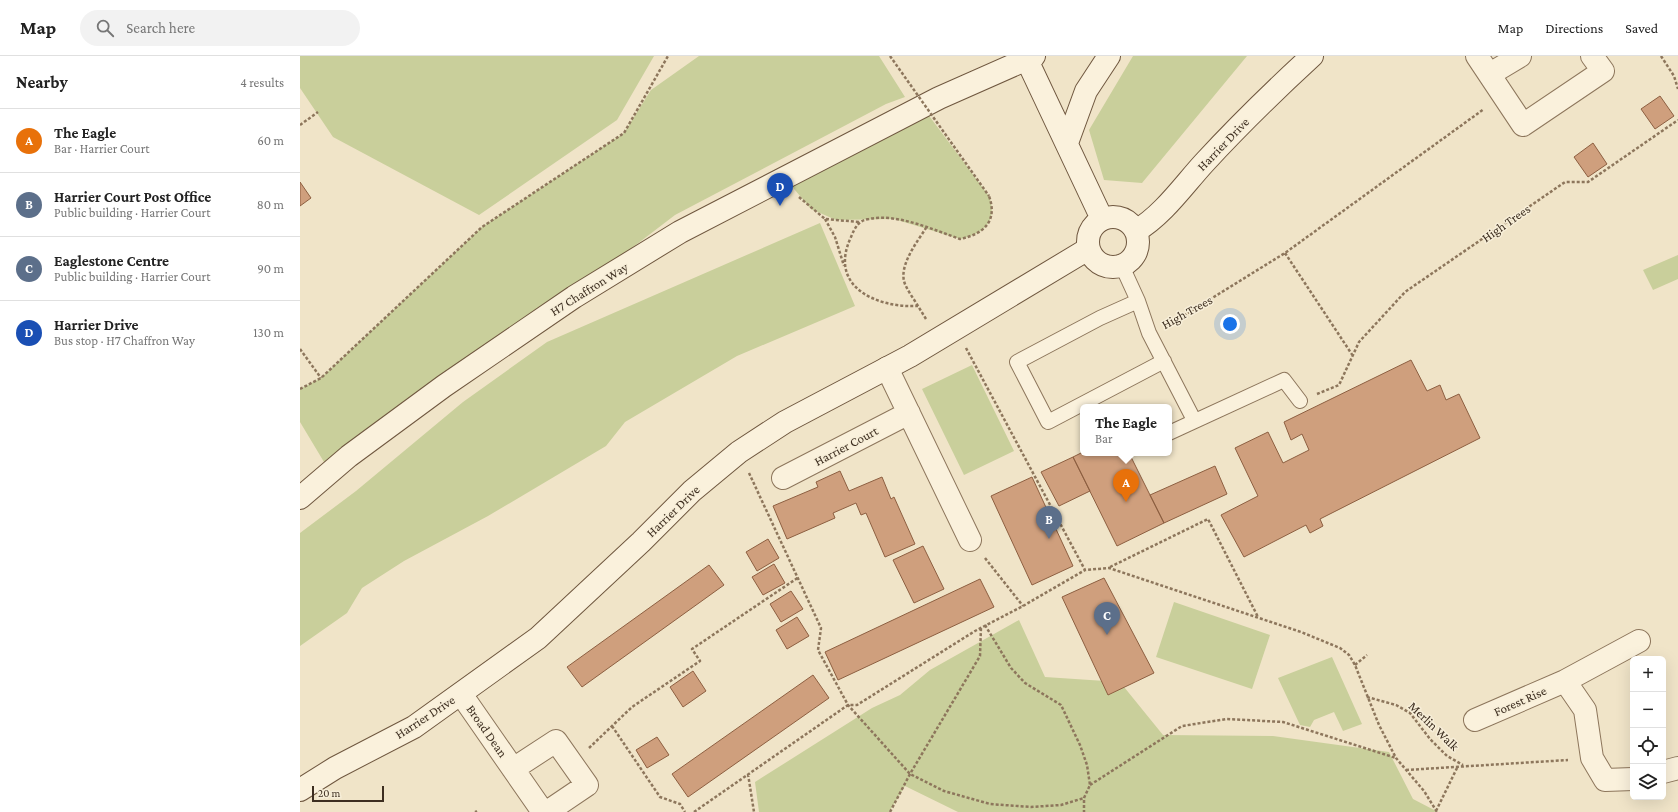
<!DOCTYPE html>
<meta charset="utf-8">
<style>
body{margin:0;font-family:"Crimson Pro",serif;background:#f2f2f2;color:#222}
.controls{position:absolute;right:12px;bottom:12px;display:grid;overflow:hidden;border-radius:6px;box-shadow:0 4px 16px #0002}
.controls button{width:36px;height:36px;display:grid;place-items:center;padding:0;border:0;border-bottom:1px solid #e0e0e0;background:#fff;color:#222;font:20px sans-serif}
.scale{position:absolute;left:12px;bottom:10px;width:72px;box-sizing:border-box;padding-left:4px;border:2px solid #3d2e20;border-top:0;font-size:11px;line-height:14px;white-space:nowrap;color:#3d2e20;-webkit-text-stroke:3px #f7eed8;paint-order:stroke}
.you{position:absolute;left:930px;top:268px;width:14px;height:14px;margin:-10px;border:3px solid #fff;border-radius:50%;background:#1a73e8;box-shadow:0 0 0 6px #1a73e833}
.badge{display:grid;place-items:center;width:26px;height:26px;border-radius:50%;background:#2563eb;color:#fff;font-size:13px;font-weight:700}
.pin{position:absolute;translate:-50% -33px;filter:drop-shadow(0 1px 2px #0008)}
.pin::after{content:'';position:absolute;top:21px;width:14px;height:12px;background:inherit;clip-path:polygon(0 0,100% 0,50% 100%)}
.popup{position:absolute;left:780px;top:348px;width:92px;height:52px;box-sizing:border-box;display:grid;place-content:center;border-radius:6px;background:#fff;filter:drop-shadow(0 1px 3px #0005);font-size:13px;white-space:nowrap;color:#767676}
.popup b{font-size:15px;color:#222}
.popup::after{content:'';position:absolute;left:50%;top:100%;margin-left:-8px;border:8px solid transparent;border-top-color:#fff}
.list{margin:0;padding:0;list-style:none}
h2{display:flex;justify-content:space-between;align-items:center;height:52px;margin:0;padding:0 16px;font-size:17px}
h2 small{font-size:13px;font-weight:400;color:#767676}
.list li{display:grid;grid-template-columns:26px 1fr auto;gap:12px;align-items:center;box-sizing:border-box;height:64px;padding:0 16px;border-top:1px solid #e0e0e0}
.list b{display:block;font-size:15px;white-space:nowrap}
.list p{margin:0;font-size:13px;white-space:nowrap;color:#767676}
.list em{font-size:13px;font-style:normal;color:#767676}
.icon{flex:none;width:22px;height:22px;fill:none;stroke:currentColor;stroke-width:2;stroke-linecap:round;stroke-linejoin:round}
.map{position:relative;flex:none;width:1378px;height:756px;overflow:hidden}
header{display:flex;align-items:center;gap:24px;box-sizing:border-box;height:56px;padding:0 20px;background:#fff;border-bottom:1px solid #e0e0e0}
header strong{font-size:19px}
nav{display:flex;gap:22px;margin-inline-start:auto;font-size:14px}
.search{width:280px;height:36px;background:#f2f2f2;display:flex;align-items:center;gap:10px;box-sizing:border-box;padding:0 14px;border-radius:22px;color:#767676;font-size:15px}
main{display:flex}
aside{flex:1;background:#fff}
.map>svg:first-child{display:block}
.green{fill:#c9cf9b}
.building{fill:#cf9f7d;stroke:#8d5f41}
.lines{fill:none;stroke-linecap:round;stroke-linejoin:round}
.lane-casing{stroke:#8d765c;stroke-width:16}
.street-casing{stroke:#8d765c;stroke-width:24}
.secondary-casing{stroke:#6f573f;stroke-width:24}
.path{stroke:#8d765c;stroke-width:2.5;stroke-dasharray:3 2;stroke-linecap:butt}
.lane{stroke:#faf1dc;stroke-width:14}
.street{stroke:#faf1dc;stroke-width:22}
.secondary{stroke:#faf1dc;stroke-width:22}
.path-bridge{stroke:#8d765c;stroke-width:2.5;stroke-dasharray:3 2;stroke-linecap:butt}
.labels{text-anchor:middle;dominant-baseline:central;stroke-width:3;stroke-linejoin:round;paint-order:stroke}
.street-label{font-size:13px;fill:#3d2e20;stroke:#f7eed8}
</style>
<header>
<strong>Map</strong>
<div class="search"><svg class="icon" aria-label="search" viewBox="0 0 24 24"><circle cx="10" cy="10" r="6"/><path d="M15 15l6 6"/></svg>Search here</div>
<nav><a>Map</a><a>Directions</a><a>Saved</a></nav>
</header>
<main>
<aside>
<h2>Nearby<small>4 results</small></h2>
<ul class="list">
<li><span class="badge" style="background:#e8710a">A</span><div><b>The Eagle</b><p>Bar · Harrier Court</p></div><em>60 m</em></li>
<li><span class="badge" style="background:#5c6f8a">B</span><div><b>Harrier Court Post Office</b><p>Public building · Harrier Court</p></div><em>80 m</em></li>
<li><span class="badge" style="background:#5c6f8a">C</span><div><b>Eaglestone Centre</b><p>Public building · Harrier Court</p></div><em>90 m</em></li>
<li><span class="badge" style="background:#1a4fb4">D</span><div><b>Harrier Drive</b><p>Bus stop · H7 Chaffron Way</p></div><em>130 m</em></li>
</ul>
</aside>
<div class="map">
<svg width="1378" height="756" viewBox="0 0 1378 756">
<rect width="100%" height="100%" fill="#f0e4c8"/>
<!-- green -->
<path class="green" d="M 0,0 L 354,0 L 317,64 L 179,159 L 33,81 L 0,32 Z
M 399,0 L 579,0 L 605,41 L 586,48 L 375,159 L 214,282 L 30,416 L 0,366 L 0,333 L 21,322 L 182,171 L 324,77 L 351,34 Z
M 833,0 L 947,0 L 842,127 L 804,124 L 789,74 Z
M 624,53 L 689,140 C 698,165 684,178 660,183 L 594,163 L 536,164 L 511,153 L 484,121 Z
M 520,167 L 555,250 L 437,300 L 325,366 L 306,390 L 188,460 L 104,505 L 62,532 L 47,557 L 0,590 L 0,477 L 56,435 L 163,346 L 247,286 Z
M 1378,199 L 1378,223 L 1353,234 L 1343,214 Z
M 672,309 L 714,395 L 664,419 L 622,333 Z
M 874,546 L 970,579 L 952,633 L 856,601 Z
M 719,564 L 745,621 L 820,626 L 863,679 L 973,680 L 1089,696 L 1113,743 L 1138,756 L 658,756 L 605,730 L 589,756 L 459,756 L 455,726 L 572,652 L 600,639 L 630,614 Z
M 1032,601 L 1062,668 L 1043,675 L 1034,656 L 1014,664 L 1010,671 L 1000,669 L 978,622 Z"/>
<!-- building -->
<path class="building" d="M 1360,40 L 1374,60 L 1355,73 L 1341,53 Z
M 1293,87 L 1307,108 L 1288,121 L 1274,101 Z
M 0,126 L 11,142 L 0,150 Z
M 1111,304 L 1127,335 L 1140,329 L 1146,344 L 1159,338 L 1180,382 L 1020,463 L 1023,470 L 1010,477 L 1006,469 L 944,501 L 921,459 L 958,440 L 935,392 L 968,376 L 983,407 L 1009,394 L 1002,378 L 991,384 L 984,366 Z
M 783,396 L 829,397 L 864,467 L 817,490 L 773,401 Z
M 773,401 L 790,435 L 759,450 L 741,416 Z
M 915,410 L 927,438 L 864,467 L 850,439 Z
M 540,415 L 549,435 L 582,421 L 591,443 L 594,441 L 615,488 L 585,501 L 566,457 L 561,459 L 556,447 L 533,457 L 535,462 L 487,483 L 473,450 L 518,431 L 516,426 Z
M 732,421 L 773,510 L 732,529 L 691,440 Z
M 468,483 L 479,502 L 457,515 L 446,496 Z
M 623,490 L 644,533 L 614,547 L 593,504 Z
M 474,508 L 485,527 L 463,539 L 452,521 Z
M 409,509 L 424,529 L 282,631 L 267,611 Z
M 804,522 L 854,617 L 808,639 L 762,541 Z
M 680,523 L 694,551 L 538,624 L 525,596 Z
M 491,535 L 503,553 L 481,566 L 470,548 Z
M 497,561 L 509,580 L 487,593 L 476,574 Z
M 393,615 L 406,635 L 383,651 L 370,631 Z
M 513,619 L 529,642 L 388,741 L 372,718 Z
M 357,681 L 369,699 L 347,712 L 336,694 Z"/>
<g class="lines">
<defs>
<path id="lane" d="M 822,210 L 838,245 L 849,277 L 894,364
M 838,245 L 800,262 L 717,306 L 748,366 L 864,305
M 869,377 L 984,324 L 1000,345"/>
<path id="street" d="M 1177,0 L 1223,69 L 1303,15 L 1292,0
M 1190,18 L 1220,0
M 587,312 L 670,484
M 483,422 L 609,357
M 1265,625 L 1285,654 L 1292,702 L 1305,724 L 1333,723
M 161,638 L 243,756
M 1175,664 L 1265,625 L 1339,585
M 213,713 L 256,685 L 287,729 L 247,756
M 1363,716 L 1378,712"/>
<path id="secondary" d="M 727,4 L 802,163
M 767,87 L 786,35 L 809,0
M788 186a25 25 0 1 1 50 0a25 25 0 1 1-50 0Z
M 836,175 C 863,159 883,130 904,107 C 938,70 975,34 1012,0
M 0,442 L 49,400 L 144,330 L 274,241 L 380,176 L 639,42 L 734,0
M 0,734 L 35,712 L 114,671 L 238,582 L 341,486 L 392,435 L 439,396 L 485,366 L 610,300 L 788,193"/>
</defs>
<!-- lane casing -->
<use href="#lane" class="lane-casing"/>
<!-- street casing -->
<use href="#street" class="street-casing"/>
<!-- secondary casing -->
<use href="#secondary" class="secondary-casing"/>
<!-- path -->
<path class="path" d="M 1361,0 L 1374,20 L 1378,33
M 0,69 L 18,56
M 499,141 L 525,163 L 559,166
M 525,163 L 535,181 L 544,210
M 985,197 L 1053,300
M 618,250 C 614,243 606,233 604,225 C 600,208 617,186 626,172
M 626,263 L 618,250 C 575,252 528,230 551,181 C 555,171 559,164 569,163 C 597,157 634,174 660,183 C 684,178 698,165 689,140
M 866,269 L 883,260 L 985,197 L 1184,53
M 666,292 L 785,514 L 809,512 L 1001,576 L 1040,592 L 1049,599 L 1055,609 L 1079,669 L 1096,702 L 1124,735 L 1137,756
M 0,293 L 21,322
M 0,333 L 21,322 L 182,171 L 324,77 L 368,0
M 1017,338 L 1039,329 L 1059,286 L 1105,236 L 1265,126 L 1288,126 L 1378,64
M 449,417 L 521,572 L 518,594 L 548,649 L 610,718 L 644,735 L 690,748 L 731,751 L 761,749 L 784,742
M 685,502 L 723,550
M 810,511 L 908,463 L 958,561
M 685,569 L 711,612 L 725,627 L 761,649 L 780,689 L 787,709 L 790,729 L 784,742 L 784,756
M 1055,609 L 1067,599
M 1067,641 L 1096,649 L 1110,657 L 1130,683 L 1147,700 L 1163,709
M 312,670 L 360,741 L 380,748 L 385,756
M 289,692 L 332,651 L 400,605 L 392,593 L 499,521
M 1106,714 L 1268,704
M 448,718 L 454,756
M 790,729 L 882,670 L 927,663 L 983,666 L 1096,702
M 1136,755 L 1158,710
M 175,756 L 177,755
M 394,756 L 548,649 L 557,649 L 675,575 L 723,550 L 785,514
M 590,756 L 610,718 L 680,600 L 681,571"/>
<!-- lane -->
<use href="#lane" class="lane"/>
<!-- street -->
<use href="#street" class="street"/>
<!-- secondary -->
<use href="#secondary" class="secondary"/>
<!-- path-bridge -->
<path class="path-bridge" d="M 590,0 L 689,140"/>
</g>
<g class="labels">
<!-- street labels -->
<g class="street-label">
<text transform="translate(923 88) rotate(-46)">Harrier Drive</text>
<text transform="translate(1206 167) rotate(-35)">High Trees</text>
<text transform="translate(289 233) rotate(-32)">H7 Chaffron Way</text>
<text transform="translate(887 256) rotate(-29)">High Trees</text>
<text transform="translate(546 390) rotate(-28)">Harrier Court</text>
<text transform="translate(373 455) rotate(-44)">Harrier Drive</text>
<text transform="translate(1220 645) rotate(-24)">Forest Rise</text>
<text transform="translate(125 661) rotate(-33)">Harrier Drive</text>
<text transform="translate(1134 670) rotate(44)">Merlin Walk</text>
<text transform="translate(187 675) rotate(55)">Broad Dean</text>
</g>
</g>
</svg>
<div class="controls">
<button>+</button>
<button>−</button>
<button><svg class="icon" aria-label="locate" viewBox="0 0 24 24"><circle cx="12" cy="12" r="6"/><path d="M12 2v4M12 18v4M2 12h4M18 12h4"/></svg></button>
<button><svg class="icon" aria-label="layers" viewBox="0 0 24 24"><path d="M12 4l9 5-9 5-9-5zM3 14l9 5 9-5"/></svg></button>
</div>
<div class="scale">20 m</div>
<div class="you"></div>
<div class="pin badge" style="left:826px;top:446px;background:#e8710a">A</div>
<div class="popup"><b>The Eagle</b>Bar</div>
<div class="pin badge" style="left:749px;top:483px;background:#5c6f8a">B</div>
<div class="pin badge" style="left:807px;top:579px;background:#5c6f8a">C</div>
<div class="pin badge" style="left:480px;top:150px;background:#1a4fb4">D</div>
</div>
</main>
